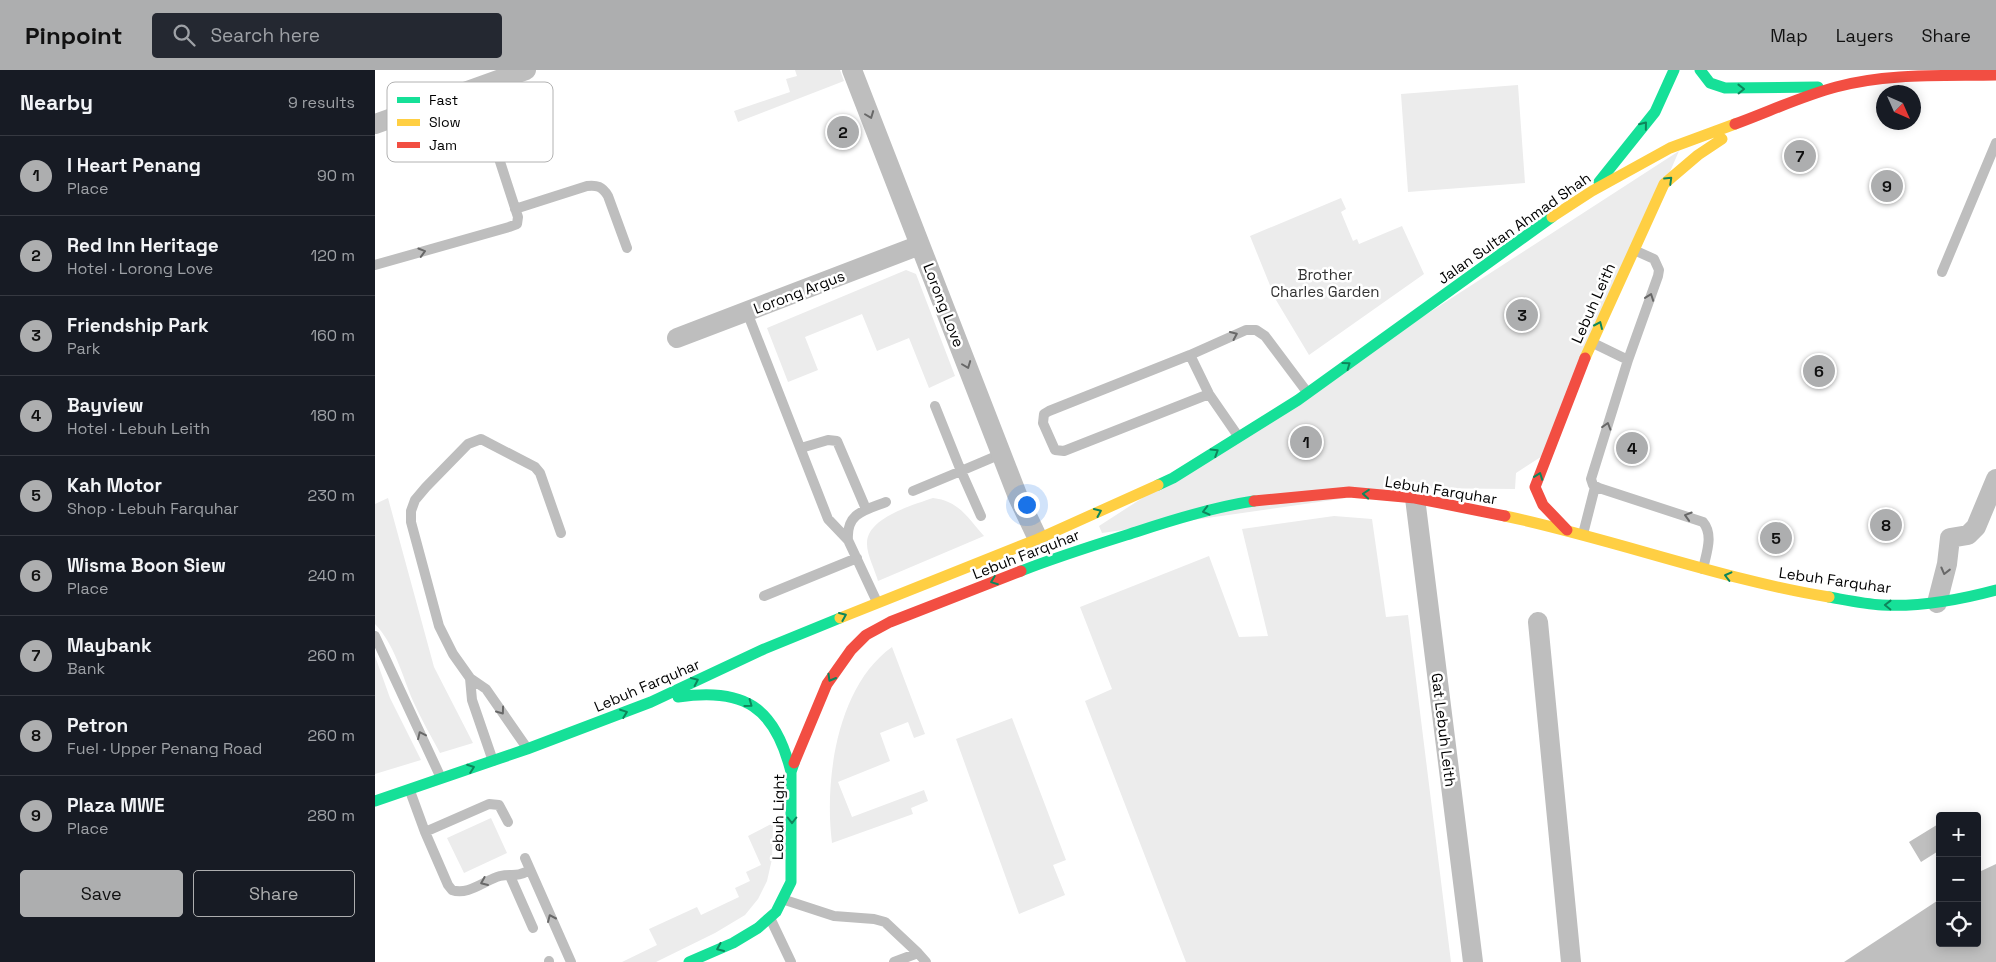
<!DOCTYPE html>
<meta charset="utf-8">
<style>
body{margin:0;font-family:"Space Grotesk",sans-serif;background:#242831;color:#f1f3f6}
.controls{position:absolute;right:15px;bottom:15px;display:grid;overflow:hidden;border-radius:5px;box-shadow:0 2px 12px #0003}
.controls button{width:45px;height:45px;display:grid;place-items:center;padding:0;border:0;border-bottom:1px solid #363941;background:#171b24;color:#f1f3f6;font:25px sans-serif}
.compass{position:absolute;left:1501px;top:15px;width:45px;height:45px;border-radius:50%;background:#171b24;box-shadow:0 2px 12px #0003;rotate:135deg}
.you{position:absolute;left:651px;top:434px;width:18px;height:18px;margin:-12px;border:4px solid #fff;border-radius:50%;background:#1a73e8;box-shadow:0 0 0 8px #1a73e833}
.badge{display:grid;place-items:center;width:32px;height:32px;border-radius:50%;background:#adaeaf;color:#111;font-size:16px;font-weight:700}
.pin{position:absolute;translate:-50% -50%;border:2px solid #fff;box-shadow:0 1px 5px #0006}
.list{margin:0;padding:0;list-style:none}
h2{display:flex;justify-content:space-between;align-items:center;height:65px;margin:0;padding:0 20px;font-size:21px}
h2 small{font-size:16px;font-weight:400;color:#9ea1a6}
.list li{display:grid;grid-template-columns:32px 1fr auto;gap:15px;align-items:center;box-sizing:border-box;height:80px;padding:0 20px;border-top:1px solid #363941}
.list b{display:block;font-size:19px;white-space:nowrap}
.list p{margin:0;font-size:16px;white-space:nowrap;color:#9ea1a6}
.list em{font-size:16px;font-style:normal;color:#9ea1a6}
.actions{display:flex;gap:10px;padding:15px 20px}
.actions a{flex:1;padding:11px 0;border:1px solid #adaeaf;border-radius:5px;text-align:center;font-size:18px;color:#adaeaf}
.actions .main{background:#adaeaf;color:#111}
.icon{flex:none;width:28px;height:28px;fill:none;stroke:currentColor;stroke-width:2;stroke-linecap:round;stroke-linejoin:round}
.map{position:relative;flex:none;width:1621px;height:892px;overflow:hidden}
header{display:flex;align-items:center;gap:30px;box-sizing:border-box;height:70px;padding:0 25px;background:#adaeaf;color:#111}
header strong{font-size:24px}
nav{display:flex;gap:28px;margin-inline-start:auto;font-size:18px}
.search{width:350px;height:45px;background:#242831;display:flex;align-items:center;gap:12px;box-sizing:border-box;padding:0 18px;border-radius:5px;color:#9ea1a6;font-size:19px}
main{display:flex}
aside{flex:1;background:#171b24}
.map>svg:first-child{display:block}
.green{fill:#ececec}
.water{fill:#bfbfbf}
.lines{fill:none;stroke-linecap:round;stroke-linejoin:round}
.lane{stroke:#bebebe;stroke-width:10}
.street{stroke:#bebebe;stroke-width:20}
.fast{stroke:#16e098;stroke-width:11}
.slow{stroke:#ffcf43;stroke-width:11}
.jam{stroke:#f24e42;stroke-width:11}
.oneway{stroke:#0d865b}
.oneway2{stroke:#686868}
.labels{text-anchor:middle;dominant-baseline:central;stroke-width:5;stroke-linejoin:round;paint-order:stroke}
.street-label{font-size:15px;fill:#000;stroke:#fff}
.park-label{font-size:15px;fill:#333;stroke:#fff}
.key{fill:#fff;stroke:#b2b2b2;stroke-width:1}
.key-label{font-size:14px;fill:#000}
</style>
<header>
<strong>Pinpoint</strong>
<div class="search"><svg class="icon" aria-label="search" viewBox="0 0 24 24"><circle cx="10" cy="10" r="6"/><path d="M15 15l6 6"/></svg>Search here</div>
<nav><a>Map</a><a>Layers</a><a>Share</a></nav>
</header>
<main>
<aside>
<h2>Nearby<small>9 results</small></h2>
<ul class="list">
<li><span class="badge">1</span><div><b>I Heart Penang</b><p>Place</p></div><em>90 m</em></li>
<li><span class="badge">2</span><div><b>Red Inn Heritage</b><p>Hotel · Lorong Love</p></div><em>120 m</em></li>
<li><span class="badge">3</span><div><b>Friendship Park</b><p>Park</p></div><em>160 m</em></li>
<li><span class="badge">4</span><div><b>Bayview</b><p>Hotel · Lebuh Leith</p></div><em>180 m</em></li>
<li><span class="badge">5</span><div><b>Kah Motor</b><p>Shop · Lebuh Farquhar</p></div><em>230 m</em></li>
<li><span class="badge">6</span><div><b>Wisma Boon Siew</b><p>Place</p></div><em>240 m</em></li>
<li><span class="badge">7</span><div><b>Maybank</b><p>Bank</p></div><em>260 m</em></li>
<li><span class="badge">8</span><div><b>Petron</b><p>Fuel · Upper Penang Road</p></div><em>260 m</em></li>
<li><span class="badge">9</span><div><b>Plaza MWE</b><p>Place</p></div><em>280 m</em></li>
</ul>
<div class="actions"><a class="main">Save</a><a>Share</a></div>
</aside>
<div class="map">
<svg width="1621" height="892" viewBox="0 0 1621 892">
<rect width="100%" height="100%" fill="#fff"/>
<!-- green -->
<path class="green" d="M 420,0 L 465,0 L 469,11 L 363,52 L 359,41 L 415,22 L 411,9 L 422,6 Z
M 1143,15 L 1150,113 L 1033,122 L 1026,24 Z
M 1304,81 L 1172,383 L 1141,403 L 1140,419 L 1041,418 L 727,463 L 724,456 Z
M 966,128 L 971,139 L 966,142 L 978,171 L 982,169 L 984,174 L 1027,156 L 1049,204 L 934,285 L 901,230 L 875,166 Z
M 531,200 L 541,204 L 580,306 L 554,318 L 534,268 L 502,281 L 487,244 L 430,267 L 443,300 L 413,312 L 392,258 Z
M 13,428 L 59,597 L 98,673 L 65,683 C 56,666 46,649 38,631 C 27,605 20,575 0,554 L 0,434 Z
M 558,428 C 584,431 593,448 609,466 L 503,511 C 500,500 492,485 492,474 C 491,448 538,435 558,428 Z
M 959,446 L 997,449 L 1011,547 L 1033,545 L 1076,892 L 811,892 L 710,631 L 737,619 L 705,537 L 834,486 L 864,567 L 893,566 L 867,459 Z
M 517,577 L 550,664 L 539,668 L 533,652 L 505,663 L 515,691 L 463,712 L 477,747 L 549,720 L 553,731 L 536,738 L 538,744 L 457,773 C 449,710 462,616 517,577 Z
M 0,586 L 15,628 L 46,690 L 0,704 Z
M 637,648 L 691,790 L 678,795 L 690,825 L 644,844 L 581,669 Z
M 116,748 L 132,783 L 89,803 L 72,768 Z
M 398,753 L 397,789 L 392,811 L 383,829 L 370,845 L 340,863 L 281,892 L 247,892 L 282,875 L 274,859 L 322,837 L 326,845 L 364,827 L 360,818 L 375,811 L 371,802 L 386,795 L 373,766 Z"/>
<!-- water -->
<path class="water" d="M 1565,753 L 1565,780 L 1546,792 L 1534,772 Z
M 1621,794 L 1621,892 L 1469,892 L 1565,829 L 1565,873 L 1602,873 L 1602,803 Z"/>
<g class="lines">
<!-- lane -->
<path class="lane" d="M 140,139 L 212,116 C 222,115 227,116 233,126 L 252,178
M 1259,180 L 1279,189 L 1284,200 L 1283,206 L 1253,290 L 1216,409 L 1218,415 L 1224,418 L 1328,452 C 1339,465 1331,484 1328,499
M 0,195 L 134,157 L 142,154 L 143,147 L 101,18
M 1567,202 L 1621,73
M 372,242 L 453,449 L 473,470
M 1218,273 L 1253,290
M 815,285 L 834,324 L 863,366
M 834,324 L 689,381 L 680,380 L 668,353 L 669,344 L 674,341 L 815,285 L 871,260 L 881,260 L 890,266 L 932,322
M 426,378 L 453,370 L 462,371 L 491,439
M 538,421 L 586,401 L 560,336
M 606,446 L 586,401 L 626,384
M 1208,464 L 1220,417
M 389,526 L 482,488
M 502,532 L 473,470 C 471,443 490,440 511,432
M 0,566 L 66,708
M 95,608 L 97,630 L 118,691
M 152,678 L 111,619 L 95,608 L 78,584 L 64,556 L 36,452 L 36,441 L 40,430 L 51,417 L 93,374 L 106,369 L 160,397 L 165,403 L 186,463
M 35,721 L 50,762 L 73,815 L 77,820 C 93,826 110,810 125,806 C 138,803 140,808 155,800
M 50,762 L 114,734 L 124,735 L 133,752
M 150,788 L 196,892
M 135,806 L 158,858
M 410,830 L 459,846 L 499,849 L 510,852 L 543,883
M 396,850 L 416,892
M 174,891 L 174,892
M 519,892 L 543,883 L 551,892"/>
<!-- street -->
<path class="street" d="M 477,0 L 643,427 L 663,469
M 0,54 L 151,0
M 302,268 L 545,175
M 1040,428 L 1098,892
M 1562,533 L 1572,494 L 1575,468 L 1593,465 L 1601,457 L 1621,409
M 1163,552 L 1196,892"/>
<!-- fast -->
<path class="fast" d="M 1325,0 L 1335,13 L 1350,18 L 1443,17
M 1224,112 L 1280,42 L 1299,0
M 783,415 L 798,408 L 923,330 L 1177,147
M 646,501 C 684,486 723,474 761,462 C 800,449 839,437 879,431
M 1454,527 C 1471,530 1490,534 1507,535 C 1546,537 1584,530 1621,520
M 303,627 C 369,617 400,637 416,702
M 0,731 L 152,679 L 276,632 L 389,579 L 465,548
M 314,892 L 358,873 L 383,858 L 401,842 L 416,812 L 416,702 L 419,693"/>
<!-- slow -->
<path class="slow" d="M 1177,147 L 1217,121 L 1295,78 L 1360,54
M 1210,288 L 1289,114 L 1323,85 L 1347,69
M 1130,446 C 1239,469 1344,509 1454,527
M 465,548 L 663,469 L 783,415"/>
<!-- jam -->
<path class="jam" d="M 1360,54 C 1393,42 1427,26 1461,17 C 1512,3 1568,6 1621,5
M 879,431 L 974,422 L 1040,428 L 1130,446
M 1192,460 L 1168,435 L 1160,417 L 1210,288
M 419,693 L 452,614 L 476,580 L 491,565 L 515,552 L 646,501"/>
</g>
<!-- one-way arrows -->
<defs><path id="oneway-chevron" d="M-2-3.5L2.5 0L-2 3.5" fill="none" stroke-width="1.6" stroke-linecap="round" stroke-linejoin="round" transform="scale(1.25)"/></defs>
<g class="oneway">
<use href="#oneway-chevron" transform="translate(1366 19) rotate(-1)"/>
<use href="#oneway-chevron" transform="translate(1269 55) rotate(-51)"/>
<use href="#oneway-chevron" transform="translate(1294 110) rotate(-44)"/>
<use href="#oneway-chevron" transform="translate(1224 255) rotate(-66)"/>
<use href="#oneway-chevron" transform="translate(972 295) rotate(-36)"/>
<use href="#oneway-chevron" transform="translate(840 382) rotate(-32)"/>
<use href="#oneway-chevron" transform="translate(1164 406) rotate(-70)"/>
<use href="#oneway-chevron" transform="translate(991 424) rotate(-175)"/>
<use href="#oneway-chevron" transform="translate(831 441) rotate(166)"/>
<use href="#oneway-chevron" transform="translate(723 442) rotate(-24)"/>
<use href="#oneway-chevron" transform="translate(1353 506) rotate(-166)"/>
<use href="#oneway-chevron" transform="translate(619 511) rotate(159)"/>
<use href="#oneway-chevron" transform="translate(1513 535) rotate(-179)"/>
<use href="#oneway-chevron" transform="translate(468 546) rotate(-23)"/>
<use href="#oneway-chevron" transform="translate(456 608) rotate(120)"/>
<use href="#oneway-chevron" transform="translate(320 611) rotate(-25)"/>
<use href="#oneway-chevron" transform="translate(374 634) rotate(36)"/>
<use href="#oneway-chevron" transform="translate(249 643) rotate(-21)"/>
<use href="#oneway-chevron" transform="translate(96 698) rotate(-20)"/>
<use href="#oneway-chevron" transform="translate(417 750) rotate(90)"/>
<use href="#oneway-chevron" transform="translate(345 878) rotate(156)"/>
</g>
<g class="oneway2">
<use href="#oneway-chevron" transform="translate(495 45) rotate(69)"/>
<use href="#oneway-chevron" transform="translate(47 182) rotate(-16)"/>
<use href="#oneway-chevron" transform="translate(1275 227) rotate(-70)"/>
<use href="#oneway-chevron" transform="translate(859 265) rotate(-24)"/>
<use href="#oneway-chevron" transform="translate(592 295) rotate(69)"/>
<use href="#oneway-chevron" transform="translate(1232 356) rotate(-73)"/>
<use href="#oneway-chevron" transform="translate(1313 446) rotate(-163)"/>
<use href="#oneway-chevron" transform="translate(1570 501) rotate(104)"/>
<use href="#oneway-chevron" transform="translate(126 641) rotate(54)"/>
<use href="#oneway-chevron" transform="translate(46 665) rotate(-115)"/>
<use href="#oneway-chevron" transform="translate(109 812) rotate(157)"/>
<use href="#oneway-chevron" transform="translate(176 848) rotate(-114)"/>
</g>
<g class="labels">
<!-- street labels -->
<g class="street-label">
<text transform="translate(1139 158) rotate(-35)">Jalan Sultan Ahmad Shah</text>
<text transform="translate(424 222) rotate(-21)">Lorong Argus</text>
<text transform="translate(1218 233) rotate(-66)">Lebuh Leith</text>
<text transform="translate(569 235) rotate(69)">Lorong Love</text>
<text transform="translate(1066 420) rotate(9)">Lebuh Farquhar</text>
<text transform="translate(651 484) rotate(-21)">Lebuh Farquhar</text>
<text transform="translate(1460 510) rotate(8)">Lebuh Farquhar</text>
<text transform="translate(272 615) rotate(-23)">Lebuh Farquhar</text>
<text transform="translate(1069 660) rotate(83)">Gat Lebuh Leith</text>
<text transform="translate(403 747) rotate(-89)">Lebuh Light</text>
</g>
<!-- park labels -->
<g class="park-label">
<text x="950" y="204">Brother<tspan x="950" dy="17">Charles Garden</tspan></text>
</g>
</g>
<!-- legend -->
<rect x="12" y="12" width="166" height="80" rx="8" class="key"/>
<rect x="22" y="27" width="23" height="6" fill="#16e098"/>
<rect x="22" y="49" width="23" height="7" fill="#ffcf43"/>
<rect x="22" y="72" width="23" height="6" fill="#f24e42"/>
<g class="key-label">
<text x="54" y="35">Fast</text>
<text x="54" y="57">Slow</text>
<text x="54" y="80">Jam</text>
</g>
</svg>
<div class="controls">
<button>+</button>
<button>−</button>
<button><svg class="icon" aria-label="locate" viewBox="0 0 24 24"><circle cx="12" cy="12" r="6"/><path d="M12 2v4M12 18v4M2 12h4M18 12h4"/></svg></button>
</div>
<svg class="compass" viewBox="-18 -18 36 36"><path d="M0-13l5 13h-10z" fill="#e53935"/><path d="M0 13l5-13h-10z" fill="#9ea1a6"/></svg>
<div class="you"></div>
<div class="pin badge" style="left:931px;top:372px">1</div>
<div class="pin badge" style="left:468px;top:62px">2</div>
<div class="pin badge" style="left:1147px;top:245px">3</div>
<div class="pin badge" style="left:1257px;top:378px">4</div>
<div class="pin badge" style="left:1401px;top:468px">5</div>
<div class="pin badge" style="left:1444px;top:301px">6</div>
<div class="pin badge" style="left:1425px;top:86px">7</div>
<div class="pin badge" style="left:1511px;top:455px">8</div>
<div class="pin badge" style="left:1512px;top:116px">9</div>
</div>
</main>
